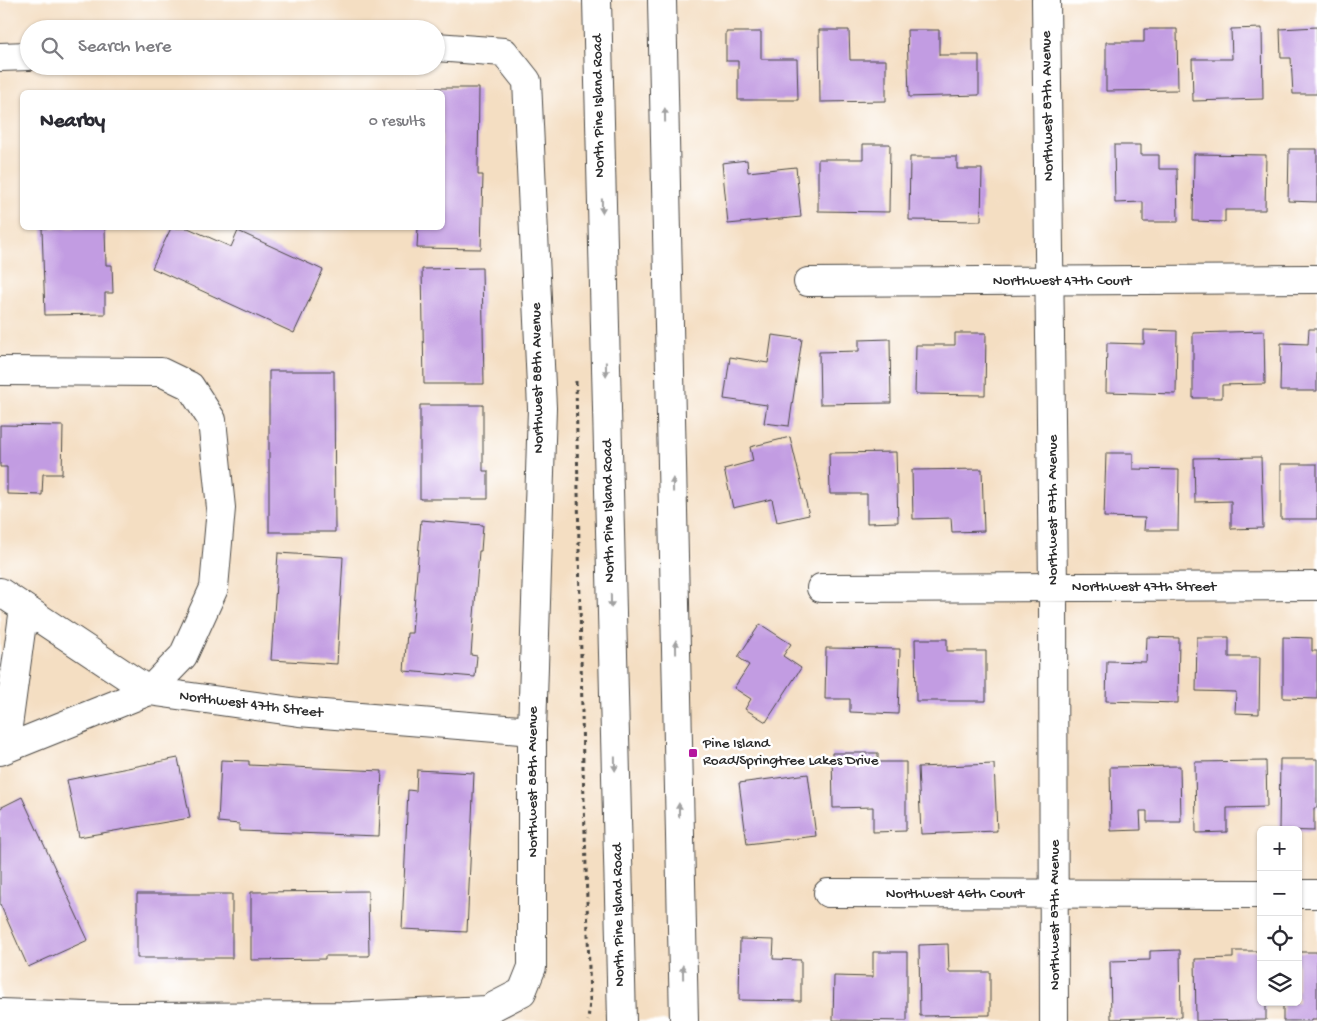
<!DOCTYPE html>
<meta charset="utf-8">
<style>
body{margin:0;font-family:"Gochi Hand",sans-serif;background:#f2f2f3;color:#2b2b33}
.controls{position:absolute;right:15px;bottom:15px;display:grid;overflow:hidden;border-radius:8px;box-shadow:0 1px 4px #0004}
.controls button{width:45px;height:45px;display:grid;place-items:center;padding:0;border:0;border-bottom:1px solid #e1e1e2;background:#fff;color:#2b2b33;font:25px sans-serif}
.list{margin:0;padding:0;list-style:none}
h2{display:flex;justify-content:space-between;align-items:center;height:65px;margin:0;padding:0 20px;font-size:21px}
h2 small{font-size:16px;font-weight:400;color:#7c7c81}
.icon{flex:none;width:28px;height:28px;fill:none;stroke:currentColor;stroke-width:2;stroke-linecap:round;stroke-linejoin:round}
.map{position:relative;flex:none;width:1317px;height:1021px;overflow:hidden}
.search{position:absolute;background:#fff;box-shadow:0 1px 4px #0004;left:20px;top:20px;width:425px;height:55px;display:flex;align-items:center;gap:12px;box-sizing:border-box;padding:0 18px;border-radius:28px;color:#7c7c81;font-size:19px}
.panel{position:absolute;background:#fff;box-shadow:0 1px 4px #0004;left:20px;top:90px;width:425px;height:140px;border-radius:8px}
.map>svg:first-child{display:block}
.building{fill:#c29ce2}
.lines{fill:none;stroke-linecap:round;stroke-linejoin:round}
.minor-casing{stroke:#494642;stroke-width:30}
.major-casing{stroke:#494642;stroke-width:30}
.path{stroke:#494642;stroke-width:3;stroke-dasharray:4 4;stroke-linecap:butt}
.minor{stroke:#fff;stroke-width:28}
.major{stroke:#fff;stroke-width:28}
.oneway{fill:#a0a0a0}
.poi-dot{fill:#b5179e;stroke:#fff;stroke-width:2}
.labels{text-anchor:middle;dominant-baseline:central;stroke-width:5;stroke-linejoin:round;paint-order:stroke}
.street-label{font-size:15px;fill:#2b2b2b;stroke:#fff}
.poi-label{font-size:15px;fill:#2b2b2b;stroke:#fff;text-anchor:start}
</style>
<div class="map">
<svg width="1317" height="1021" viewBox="0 0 1317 1021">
<rect width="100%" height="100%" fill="#fff"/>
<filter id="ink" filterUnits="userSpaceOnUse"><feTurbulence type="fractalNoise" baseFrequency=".02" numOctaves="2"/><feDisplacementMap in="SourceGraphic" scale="10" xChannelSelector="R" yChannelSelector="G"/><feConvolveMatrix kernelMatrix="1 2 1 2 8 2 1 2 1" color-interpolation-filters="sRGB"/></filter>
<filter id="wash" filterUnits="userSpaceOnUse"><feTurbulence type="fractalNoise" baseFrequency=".0096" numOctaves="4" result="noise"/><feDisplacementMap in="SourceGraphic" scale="20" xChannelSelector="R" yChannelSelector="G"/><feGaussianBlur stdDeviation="1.12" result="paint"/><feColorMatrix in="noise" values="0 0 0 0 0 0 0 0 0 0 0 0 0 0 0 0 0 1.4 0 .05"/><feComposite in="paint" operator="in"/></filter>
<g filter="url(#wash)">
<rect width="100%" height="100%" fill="#f4dec2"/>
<g id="blocks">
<!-- building -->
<path class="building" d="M 1317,27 L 1317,94 L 1293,94 L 1291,58 L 1281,58 L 1280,29 Z
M 1262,28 L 1263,99 L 1193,101 L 1192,59 L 1232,59 L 1231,29 Z
M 1144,29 L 1177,29 L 1178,90 L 1106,91 L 1106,42 L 1144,42 Z
M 819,30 L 849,30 L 850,60 L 886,60 L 886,101 L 820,102 Z
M 907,30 L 939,30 L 939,55 L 979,55 L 979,95 L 909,97 Z
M 726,32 L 761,32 L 761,59 L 797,59 L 798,100 L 738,100 L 738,61 L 726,61 Z
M 419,88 L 479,88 L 478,175 L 483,175 L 481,249 L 417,248 L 418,228 L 442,228 L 442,92 L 419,92 Z
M 863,144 L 890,144 L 889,212 L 818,211 L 818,159 L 863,159 Z
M 1114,145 L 1141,145 L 1141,155 L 1159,155 L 1159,169 L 1177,169 L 1178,222 L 1143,222 L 1143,202 L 1115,203 Z
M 1289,149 L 1317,149 L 1317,202 L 1288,201 Z
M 1194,154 L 1266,155 L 1265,210 L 1225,210 L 1225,222 L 1193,221 Z
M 910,157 L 957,157 L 957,169 L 982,169 L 981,221 L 909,220 Z
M 747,160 L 748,172 L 796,167 L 801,217 L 728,224 L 722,163 Z
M 42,228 L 105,228 L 106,265 L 112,265 L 113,293 L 105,293 L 105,314 L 45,315 Z
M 171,228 L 188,228 L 231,247 L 238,231 L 323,270 L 294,333 L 152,268 Z
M 482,268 L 484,384 L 424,384 L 422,269 Z
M 1309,329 L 1317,329 L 1317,391 L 1280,391 L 1281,343 L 1308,344 Z
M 1144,330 L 1177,331 L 1176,394 L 1106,392 L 1107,343 L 1144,344 Z
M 1264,331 L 1265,384 L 1222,385 L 1222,398 L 1193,398 L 1193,333 Z
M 955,333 L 986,333 L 985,395 L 915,394 L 916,345 L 955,345 Z
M 772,335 L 802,339 L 789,426 L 764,423 L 767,405 L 724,399 L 730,357 L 768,363 Z
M 890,339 L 891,403 L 820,404 L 819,352 L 859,351 L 859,340 Z
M 269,371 L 334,371 L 335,532 L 269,532 Z
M 420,405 L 483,405 L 483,471 L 488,471 L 488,499 L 420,499 Z
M 0,425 L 63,426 L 62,474 L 43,474 L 42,495 L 7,494 L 7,467 L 0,467 Z
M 790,437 L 809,515 L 777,522 L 772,499 L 733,508 L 724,469 L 753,461 L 750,447 Z
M 896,452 L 898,522 L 867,523 L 867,494 L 830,494 L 829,453 Z
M 1106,453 L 1133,453 L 1133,469 L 1179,470 L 1178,530 L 1144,530 L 1145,518 L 1104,517 Z
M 1261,457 L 1263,528 L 1231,529 L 1231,501 L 1195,502 L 1194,458 Z
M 1281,464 L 1317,464 L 1317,519 L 1281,519 Z
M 982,469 L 984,531 L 952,532 L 951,518 L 913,519 L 912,470 Z
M 421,520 L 483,525 L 481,551 L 479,551 L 471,655 L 477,656 L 475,677 L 404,671 L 407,633 L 412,633 Z
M 278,553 L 343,557 L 337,664 L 271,660 Z
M 760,624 L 791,644 L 783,656 L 801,668 L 766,722 L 745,709 L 751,699 L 734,688 L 749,665 L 738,657 Z
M 1147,637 L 1179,638 L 1178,703 L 1106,701 L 1107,661 L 1146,662 Z
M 1197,637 L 1229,637 L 1229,657 L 1260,657 L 1259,714 L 1235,713 L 1236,692 L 1196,691 Z
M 1283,637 L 1312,638 L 1312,651 L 1317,651 L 1317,699 L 1283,698 Z
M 915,639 L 947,639 L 947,651 L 986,651 L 986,701 L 916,701 Z
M 826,648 L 900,649 L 898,714 L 850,712 L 850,699 L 825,699 Z
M 832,753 L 878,753 L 878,762 L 906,762 L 906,831 L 873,832 L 873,807 L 833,808 Z
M 178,758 L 190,818 L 79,837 L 67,780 Z
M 1280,759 L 1317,759 L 1317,808 L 1314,808 L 1314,831 L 1279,830 Z
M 221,760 L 249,761 L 249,765 L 382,771 L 379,836 L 239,831 L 239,824 L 218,822 Z
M 1266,761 L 1267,807 L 1227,808 L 1227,832 L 1196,833 L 1195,762 Z
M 994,764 L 997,831 L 921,834 L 918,767 Z
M 1180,766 L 1181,822 L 1147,822 L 1147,811 L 1140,811 L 1141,830 L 1111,831 L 1110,767 Z
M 417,770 L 474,773 L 467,932 L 402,929 L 408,790 L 416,791 Z
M 808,774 L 816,836 L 747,844 L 739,783 Z
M 22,797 L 88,940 L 28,967 L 0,904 L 0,808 Z
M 368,891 L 369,956 L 325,956 L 325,959 L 251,960 L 251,892 Z
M 137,894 L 232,894 L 232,958 L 137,958 Z
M 740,939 L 774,940 L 773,959 L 801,960 L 801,1001 L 739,1000 Z
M 948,944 L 949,972 L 990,972 L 990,1015 L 920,1016 L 919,945 Z
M 1180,950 L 1181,1017 L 1111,1019 L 1110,961 L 1150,960 L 1150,951 Z
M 1233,951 L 1261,951 L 1261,1002 L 1266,1002 L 1266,1020 L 1196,1021 L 1195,959 L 1233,958 Z
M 873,952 L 907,952 L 907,1021 L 833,1020 L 834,976 L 873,977 Z
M 1298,952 L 1317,952 L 1317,1019 L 1311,1019 L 1311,1021 L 1283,1021 L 1283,1002 L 1298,1002 Z"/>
</g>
</g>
<g filter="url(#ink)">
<use href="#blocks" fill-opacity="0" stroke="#494642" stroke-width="1"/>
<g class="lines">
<defs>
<path id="minor" d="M 1046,0 L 1053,587 L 1054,1021
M 0,57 L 29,56
M 808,282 L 1317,279
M 0,371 L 161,372 L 190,386 L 212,420 L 221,508 L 214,588 L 183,656 L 149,691 L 0,751
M 821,588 L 1317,586
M 0,592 L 149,691 L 299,712 L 532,731
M 5,748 L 24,608
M 828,893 L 1261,894
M 1298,894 L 1317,894
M 0,1013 L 116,1017 L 351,1016 L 487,1010 L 522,992 L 532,967 L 532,731 L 542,408 L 527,81 L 504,52 L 436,47"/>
<path id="major" d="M 597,0 L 622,1021
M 662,0 L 684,1021"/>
</defs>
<!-- minor casing -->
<use href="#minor" class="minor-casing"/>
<!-- major casing -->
<use href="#major" class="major-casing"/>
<!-- path -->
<path class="path" d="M 576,381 L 583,766 L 590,1001 L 588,1021"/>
<!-- minor -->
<use href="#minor" class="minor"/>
<!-- major -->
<use href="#major" class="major"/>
</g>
<!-- one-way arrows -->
<defs><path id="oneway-solid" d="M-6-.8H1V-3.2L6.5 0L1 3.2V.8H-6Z" transform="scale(1.25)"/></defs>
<g class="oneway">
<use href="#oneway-solid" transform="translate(665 115) rotate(-91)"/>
<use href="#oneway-solid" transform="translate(602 206) rotate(89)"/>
<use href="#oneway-solid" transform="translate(606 369) rotate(89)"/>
<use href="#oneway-solid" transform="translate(673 485) rotate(-91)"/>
<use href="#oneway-solid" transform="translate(611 601) rotate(89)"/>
<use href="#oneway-solid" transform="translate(676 647) rotate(-91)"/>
<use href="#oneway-solid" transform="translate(615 764) rotate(89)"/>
<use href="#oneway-solid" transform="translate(679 810) rotate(-91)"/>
<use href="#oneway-solid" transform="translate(683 972) rotate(-91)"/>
</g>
</g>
<!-- markers -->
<rect class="poi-dot" x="688" y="748" width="10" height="10" rx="2.5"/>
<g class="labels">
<!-- street labels -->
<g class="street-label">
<text transform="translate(599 106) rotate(-91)">North Pine Island Road</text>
<text transform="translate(1048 106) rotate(-91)">Northwest 87th Avenue</text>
<text x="1062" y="281">Northwest 47th Court</text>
<text transform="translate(538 378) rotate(-91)">Northwest 88th Avenue</text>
<text transform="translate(1053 510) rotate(-90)">Northwest 87th Avenue</text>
<text transform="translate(609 511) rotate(-91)">North Pine Island Road</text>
<text x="1144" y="587">Northwest 47th Street</text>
<text transform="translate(251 705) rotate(7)">Northwest 47th Street</text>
<text transform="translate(533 782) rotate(-90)">Northwest 88th Avenue</text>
<text x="955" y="894">Northwest 46th Court</text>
<text transform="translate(619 915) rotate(-91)">North Pine Island Road</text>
<text transform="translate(1055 915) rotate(-90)">Northwest 87th Avenue</text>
</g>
<!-- poi labels -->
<g class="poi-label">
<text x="703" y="744">Pine Island<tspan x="703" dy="17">Road/Springtree Lakes Drive</tspan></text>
</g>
</g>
</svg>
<div class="controls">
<button>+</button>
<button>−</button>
<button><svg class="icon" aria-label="locate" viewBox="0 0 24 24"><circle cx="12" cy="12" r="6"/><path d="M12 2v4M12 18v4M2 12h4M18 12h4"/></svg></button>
<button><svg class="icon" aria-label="layers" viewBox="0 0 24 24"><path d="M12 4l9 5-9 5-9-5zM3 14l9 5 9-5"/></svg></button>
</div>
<div class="search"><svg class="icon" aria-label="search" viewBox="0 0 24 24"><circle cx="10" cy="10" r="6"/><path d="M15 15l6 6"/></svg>Search here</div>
<section class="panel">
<h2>Nearby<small>0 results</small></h2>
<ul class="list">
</ul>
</section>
</div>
